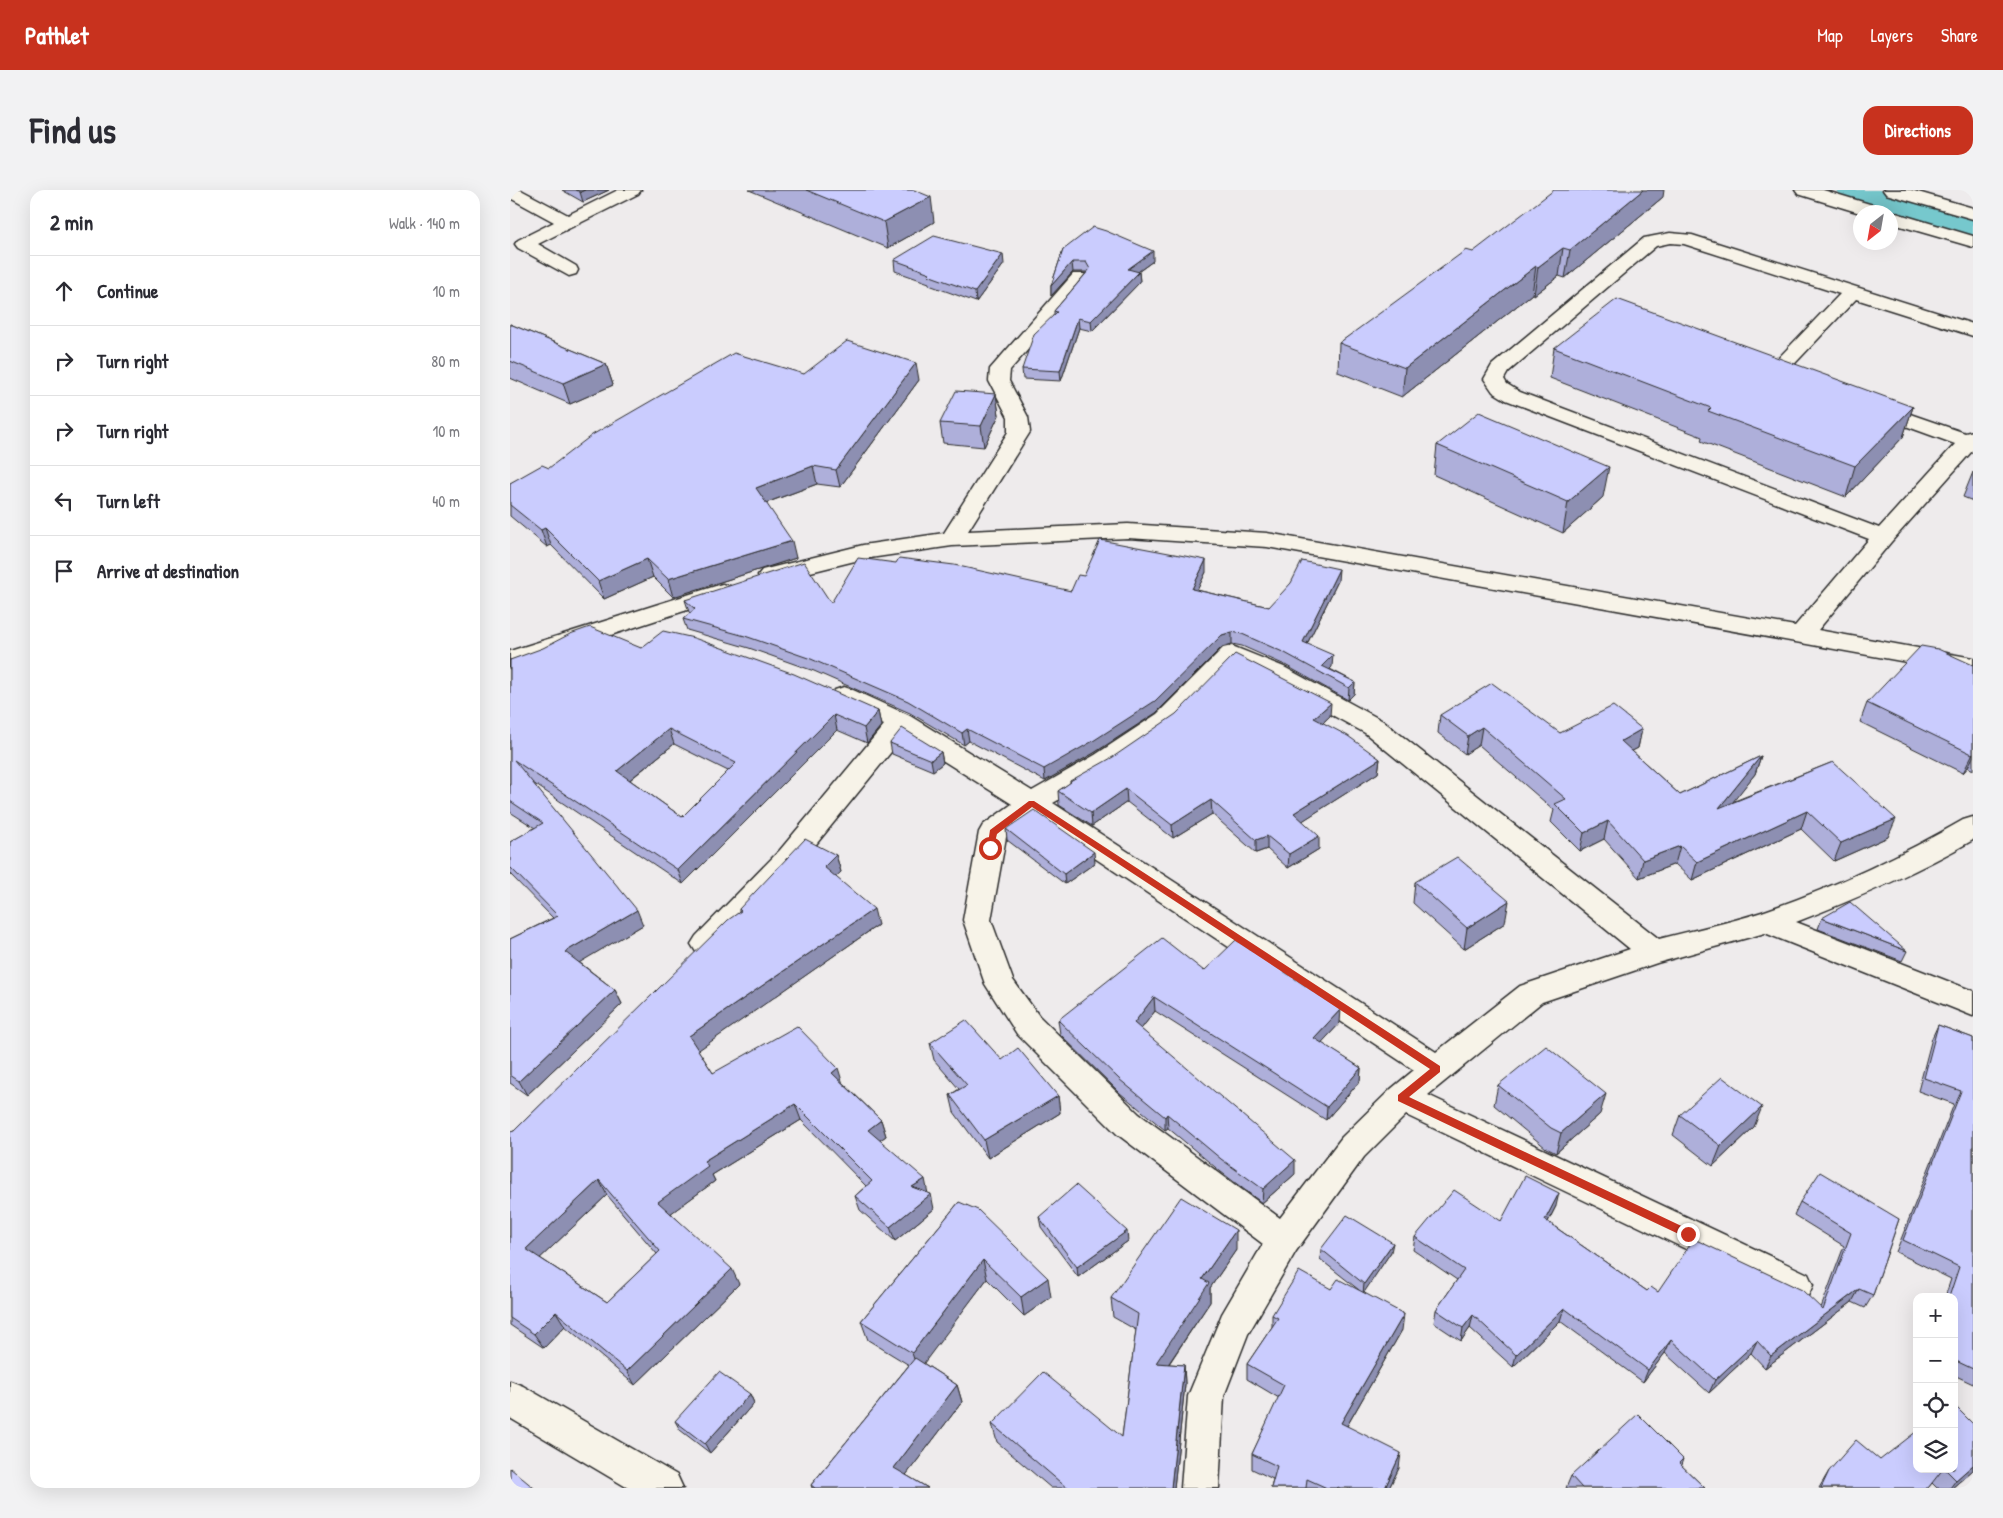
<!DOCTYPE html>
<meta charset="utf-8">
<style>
body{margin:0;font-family:"Patrick Hand",sans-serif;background:#f2f2f3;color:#2b2b33}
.controls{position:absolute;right:15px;bottom:15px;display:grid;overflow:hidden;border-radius:10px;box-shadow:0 5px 20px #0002}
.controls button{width:45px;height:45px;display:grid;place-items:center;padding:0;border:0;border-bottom:1px solid #e1e1e2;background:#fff;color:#2b2b33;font:25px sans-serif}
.compass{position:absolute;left:1343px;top:15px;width:45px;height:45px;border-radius:50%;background:#fff;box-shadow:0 5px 20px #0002;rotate:211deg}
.stop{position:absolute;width:15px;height:15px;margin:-11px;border:4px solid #c8321e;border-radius:50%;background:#fff}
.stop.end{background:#c8321e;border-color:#fff;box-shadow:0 1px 5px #0008}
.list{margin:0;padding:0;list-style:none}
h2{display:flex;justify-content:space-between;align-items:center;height:65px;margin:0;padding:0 20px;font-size:21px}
h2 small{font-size:16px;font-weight:400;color:#7c7c81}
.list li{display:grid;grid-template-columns:32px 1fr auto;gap:15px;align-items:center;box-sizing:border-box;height:70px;padding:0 20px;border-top:1px solid #e1e1e2}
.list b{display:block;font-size:19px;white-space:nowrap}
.list em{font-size:16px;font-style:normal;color:#7c7c81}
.icon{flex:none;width:28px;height:28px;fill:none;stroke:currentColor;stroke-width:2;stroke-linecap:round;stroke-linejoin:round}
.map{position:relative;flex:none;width:1463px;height:1298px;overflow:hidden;border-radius:15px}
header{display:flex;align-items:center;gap:30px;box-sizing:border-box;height:70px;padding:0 25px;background:#c8321e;color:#fff}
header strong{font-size:24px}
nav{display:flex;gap:28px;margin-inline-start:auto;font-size:18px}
.intro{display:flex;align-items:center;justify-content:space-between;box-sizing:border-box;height:120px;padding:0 30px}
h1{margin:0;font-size:35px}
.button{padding:12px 22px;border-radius:15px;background:#c8321e;color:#fff;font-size:18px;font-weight:700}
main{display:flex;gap:30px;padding:0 30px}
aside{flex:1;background:#fff;border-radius:15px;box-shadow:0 5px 20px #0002}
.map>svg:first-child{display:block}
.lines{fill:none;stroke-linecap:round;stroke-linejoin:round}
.canal{fill:#76c8cd;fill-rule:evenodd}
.minor-casing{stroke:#2b2b2b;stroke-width:3}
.minor{fill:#f7f3e8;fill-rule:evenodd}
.wall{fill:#aeafda;stroke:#2b2b2b;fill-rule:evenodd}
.shaded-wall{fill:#8d8fb2;stroke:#2b2b2b}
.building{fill:#caccfe;stroke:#2b2b2b;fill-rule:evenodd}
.route{fill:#c8321e}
</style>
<header>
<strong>Pathlet</strong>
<nav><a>Map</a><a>Layers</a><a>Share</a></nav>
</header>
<div class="intro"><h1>Find us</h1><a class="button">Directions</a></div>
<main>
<aside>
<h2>2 min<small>Walk · 140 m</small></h2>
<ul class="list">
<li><svg class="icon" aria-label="ahead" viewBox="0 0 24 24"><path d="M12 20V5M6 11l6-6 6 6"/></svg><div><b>Continue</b></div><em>10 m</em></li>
<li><svg class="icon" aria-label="right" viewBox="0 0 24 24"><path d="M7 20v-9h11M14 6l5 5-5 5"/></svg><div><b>Turn right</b></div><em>80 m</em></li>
<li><svg class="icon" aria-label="right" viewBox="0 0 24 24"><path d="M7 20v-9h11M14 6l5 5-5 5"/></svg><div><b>Turn right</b></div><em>10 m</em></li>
<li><svg class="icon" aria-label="left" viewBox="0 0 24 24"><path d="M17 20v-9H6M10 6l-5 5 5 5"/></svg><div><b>Turn left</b></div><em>40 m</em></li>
<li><svg class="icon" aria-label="arrive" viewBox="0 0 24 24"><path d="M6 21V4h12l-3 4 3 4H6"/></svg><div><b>Arrive at destination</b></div></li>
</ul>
</aside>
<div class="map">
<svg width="1463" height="1298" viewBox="0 0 1463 1298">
<rect width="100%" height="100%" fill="#eeebec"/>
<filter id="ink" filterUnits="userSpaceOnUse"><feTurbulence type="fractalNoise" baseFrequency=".02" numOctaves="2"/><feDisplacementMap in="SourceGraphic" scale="10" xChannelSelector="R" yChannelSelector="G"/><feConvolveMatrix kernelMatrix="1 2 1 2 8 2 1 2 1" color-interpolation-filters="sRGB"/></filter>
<g filter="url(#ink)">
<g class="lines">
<!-- canal -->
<path class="canal" d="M 1326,0 L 1370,0 L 1463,28 L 1463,46 L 1330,6 Z"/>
<defs>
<path id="minor" d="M 0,0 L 11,0 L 58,25 L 108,0 L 131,0 L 128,4 L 28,54 L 66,76 L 68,80 L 66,84 L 59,86 L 8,58 L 5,54 L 8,50 L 44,32 L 0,8 Z
M 1285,0 L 1313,0 L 1373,18 L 1376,22 L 1350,23 L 1288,4 Z
M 1373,0 L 1401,0 L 1463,18 L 1463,29 L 1376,4 Z
M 1376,22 L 1386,23 L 1463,46 L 1463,57 L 1380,33 L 1380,22 Z
M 1160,43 L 1182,45 L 1463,134 L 1463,146 L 1346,109 L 1272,187 L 1265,189 L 1258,187 L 1255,183 L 1258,179 L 1330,104 L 1174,54 L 1160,53 L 1146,56 L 998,182 L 994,189 L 997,194 L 1010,202 L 1369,338 L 1445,254 L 1357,222 L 1354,218 L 1357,214 L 1364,212 L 1371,214 L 1455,243 L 1463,241 L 1463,260 L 1381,352 L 1308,440 L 1463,468 L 1463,484 L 757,357 L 618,348 L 442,356 L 353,369 L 260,392 L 252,390 L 248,385 L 252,380 L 353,355 L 434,343 L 498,242 L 498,227 L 479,191 L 480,179 L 563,84 L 577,84 L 579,88 L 577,92 L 500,180 L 499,191 L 518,227 L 520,242 L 458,341 L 618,334 L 757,343 L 1285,436 L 1359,349 L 996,210 L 983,202 L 974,189 L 982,175 L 1134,48 Z
M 212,394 L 220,396 L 224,401 L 220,406 L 0,478 L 0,461 Z
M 722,456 L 774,477 L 873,531 L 1149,749 C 1183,740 1219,733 1252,722 C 1322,698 1389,667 1453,630 L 1463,627 L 1463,650 C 1406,683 1348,708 1286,732 L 1463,801 L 1463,826 L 1255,743 L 1147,773 L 1032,812 L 918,905 L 1298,1084 L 1303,1095 L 1298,1106 L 1286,1111 L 1274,1106 L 896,925 L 854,967 L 786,1061 L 738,1144 L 714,1206 L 709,1298 L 671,1298 L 678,1206 L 712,1124 L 753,1054 L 607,944 L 507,844 L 475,794 L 453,730 L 469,642 L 473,635 L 502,614 L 394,546 L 290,674 L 206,762 L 196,765 L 186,762 L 181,754 L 186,746 L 270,660 L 374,535 L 325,512 L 321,506 L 325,500 L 334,497 L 343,500 L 400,526 L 522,601 L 585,565 L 647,524 L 713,458 ZM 725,475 L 756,489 L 855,543 L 1120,759 L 1010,796 L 926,862 L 543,613 L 603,579 L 665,536 ZM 523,627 L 904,880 L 881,899 L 832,947 L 770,1028 L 629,924 L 529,826 L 503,790 L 481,730 L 496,647 Z
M 0,1191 L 13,1196 L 167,1285 L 173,1298 L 118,1298 L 0,1228 Z"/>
</defs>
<!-- minor casing -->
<use href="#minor" class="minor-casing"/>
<!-- minor -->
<use href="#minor" class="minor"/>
</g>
<!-- wall -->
<path class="wall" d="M 52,0 L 99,0 L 73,12 Z
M 239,0 L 404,0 L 424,32 L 378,58 Z
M 1153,7 L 1055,88 L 1049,86 L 1024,105 L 1022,104 L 892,207 L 828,182 L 829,153 L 963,62 Z
M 553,60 L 643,71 L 628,82 L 629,82 L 630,92 L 582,141 L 569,138 L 551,191 L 513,189 L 512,179 L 544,124 L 544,121 L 577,82 L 563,82 L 541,106 L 541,96 Z
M 384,70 L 494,74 L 466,112 L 419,95 L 419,93 L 385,81 Z
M 0,134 L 96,174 L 103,195 L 60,214 L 0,188 Z
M 1044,158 L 1403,217 L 1393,247 L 1336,307 L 1191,251 L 1192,247 L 1040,188 Z
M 294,184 L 409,190 L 330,297 L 307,294 L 256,313 L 286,368 L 163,407 L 143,387 L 94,409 L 41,355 L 37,357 L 0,326 L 0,293 Z
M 486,204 L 489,225 L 474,257 L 433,253 L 430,233 Z
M 927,255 L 1093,307 L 1053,343 L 924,285 Z
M 1463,282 L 1463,311 L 1453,307 Z
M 696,382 L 687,400 L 759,417 L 828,391 L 797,454 L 822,477 L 820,479 L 845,492 L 844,504 L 838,510 L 775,475 L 732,456 L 722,454 L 712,457 L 646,523 L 584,563 L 535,591 L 459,551 L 454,555 L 400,523 L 304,481 L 239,458 L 177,440 L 173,429 L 180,423 L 179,422 L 175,410 L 321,413 L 561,401 L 574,386 Z
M 131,458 L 368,521 L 371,536 L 357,553 L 327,540 L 173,694 L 23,593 L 133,735 L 69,772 L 105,800 L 112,814 L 17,905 L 0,893 L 0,749 L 43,728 L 0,684 L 0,652 L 25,638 L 0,622 L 0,470 ZM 164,554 L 218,581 L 172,627 L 120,590 Z
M 1463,475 L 1463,580 L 1458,577 L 1453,583 L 1350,532 L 1357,513 Z
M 930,525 L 1050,543 L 1132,539 L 1128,558 L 1122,561 L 1170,605 L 1251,566 L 1245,584 L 1222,612 L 1323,572 L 1378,647 L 1324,671 L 1291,639 L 1182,690 L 1165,674 L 1129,688 L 1094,649 L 1070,661 L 1041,632 L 1044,620 L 969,555 L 955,564 L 928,543 Z
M 820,526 L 813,533 L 870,569 L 868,583 L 792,631 L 809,659 L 778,678 L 757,659 L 746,663 L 702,624 L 663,648 L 617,612 L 582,636 L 549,615 L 548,601 L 560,593 L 560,591 Z
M 380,553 L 431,562 L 433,573 L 423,581 L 382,564 Z
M 496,639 L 585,673 L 555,694 L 497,650 Z
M 326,665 L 331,682 L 325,686 L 368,735 L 188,860 L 203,883 L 333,893 L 371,930 L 376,946 L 370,950 L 418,1003 L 424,1019 L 385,1051 L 350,1020 L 345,1006 L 356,996 L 291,930 L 202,985 L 205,991 L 161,1023 L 229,1094 L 125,1195 L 55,1136 L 34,1158 L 0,1135 L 0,942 L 4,941 L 229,722 L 229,719 ZM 97,1005 L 147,1064 L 97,1112 L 30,1068 Z
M 905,692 L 995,733 L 954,759 L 903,713 Z
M 1312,728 L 1397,761 L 1392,771 L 1308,739 Z
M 694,781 L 830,833 L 811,853 L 851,878 L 850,891 L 816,930 L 645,821 L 631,839 L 785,984 L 752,1013 L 711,982 L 658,938 L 655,940 L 610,903 L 550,844 L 548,830 Z
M 1428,835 L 1463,848 L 1463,1194 L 1444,1185 L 1444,1107 L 1435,1107 L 1441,1089 L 1386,1062 L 1444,914 L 1408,901 L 1422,848 Z
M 420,853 L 492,870 L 548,906 L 550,923 L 478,968 L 444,922 L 440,905 L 449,899 L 424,870 Z
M 988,895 L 1090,924 L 1046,963 L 1036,958 L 984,915 Z
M 1170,925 L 1244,937 L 1203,976 L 1163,945 Z
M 449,1012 L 541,1107 L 514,1126 L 477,1089 L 413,1173 L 447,1195 L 452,1212 L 396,1285 L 418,1298 L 302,1298 L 301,1295 L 399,1175 L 358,1150 L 351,1131 Z
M 1290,1012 L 1389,1029 L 1363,1105 L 1355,1118 L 1342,1112 L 1255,1178 L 1241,1163 L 1199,1203 L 1155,1163 L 1133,1192 L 1050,1131 L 1003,1177 L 960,1138 L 951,1151 L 924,1133 L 926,1120 L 947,1090 L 903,1060 L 905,1047 L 991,1031 L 1046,1016 L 1038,1032 L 1137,1101 L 1148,1102 L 1311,1118 L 1334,1056 L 1284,1025 Z
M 529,1027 L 618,1051 L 568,1087 L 531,1037 Z
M 811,1059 L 881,1062 L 853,1103 L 892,1140 L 837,1236 L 889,1278 L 879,1298 L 761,1298 L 763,1289 L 742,1279 L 742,1264 L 769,1208 L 737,1189 L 737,1174 L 762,1137 L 762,1125 L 821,1099 L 849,1100 L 810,1069 Z
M 726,1060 L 700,1098 L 700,1112 L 659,1174 L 674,1175 L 675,1194 L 664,1298 L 541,1298 L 487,1252 L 482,1234 L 612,1247 L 626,1140 L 603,1127 L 601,1108 Z
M 240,1204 L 244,1213 L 200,1263 L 170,1240 L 165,1231 Z
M 1463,1234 L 1463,1280 L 1442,1298 L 1427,1298 L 1422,1293 L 1418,1298 L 1309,1298 L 1319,1281 L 1370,1270 L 1407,1279 L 1444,1279 Z
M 1173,1269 L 1171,1275 L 1195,1298 L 1056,1298 L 1061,1286 Z"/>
<!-- shaded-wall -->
<path class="shaded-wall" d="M 75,0 L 99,0 L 73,12 L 70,2 Z
M 1133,0 L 1154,0 L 1153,7 L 1055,88 L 1060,60 Z
M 421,7 L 424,32 L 378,58 L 374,32 Z
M 1053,58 L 1049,86 L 1024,105 L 1028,77 Z
M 643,61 L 643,71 L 618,89 L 618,79 Z
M 493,64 L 494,74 L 466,112 L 465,102 Z
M 562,72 L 563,82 L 541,106 L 541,96 Z
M 1026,76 L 1022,104 L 892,207 L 895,178 Z
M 629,82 L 630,92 L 582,141 L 581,131 Z
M 568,128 L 569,138 L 551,191 L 550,181 Z
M 406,173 L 409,190 L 330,297 L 326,280 Z
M 96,174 L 103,195 L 60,214 L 53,193 Z
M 486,204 L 489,225 L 474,257 L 471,236 Z
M 1403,217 L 1393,247 L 1336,307 L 1345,276 Z
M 303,276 L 307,294 L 250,315 L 246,298 Z
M 1099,277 L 1093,307 L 1053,343 L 1058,312 Z
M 35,338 L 41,355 L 37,357 L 31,340 Z
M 282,351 L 286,368 L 163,407 L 158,389 Z
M 137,369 L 143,387 L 94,409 L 88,391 Z
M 696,370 L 696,382 L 682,411 L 682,399 Z
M 829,379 L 828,391 L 792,464 L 793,452 Z
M 722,442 L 722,454 L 712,457 L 646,523 L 584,563 L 535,591 L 534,579 L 712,445 Z
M 823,465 L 822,477 L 814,485 L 812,476 Z
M 845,492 L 844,504 L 838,510 L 839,498 Z
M 821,513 L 820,526 L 803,542 L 804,528 Z
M 368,521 L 371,536 L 357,553 L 354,538 Z
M 324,525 L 327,540 L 173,694 L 168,680 Z
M 972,537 L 969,555 L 955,564 L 958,546 Z
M 159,539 L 164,554 L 112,596 L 107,581 Z
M 457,539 L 459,551 L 454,555 L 452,543 Z
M 1132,539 L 1128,558 L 1107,569 L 1111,551 Z
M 431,562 L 433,573 L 423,581 L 421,570 Z
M 1463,563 L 1463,567 L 1458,577 L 1453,583 Z
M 1251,566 L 1245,584 L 1204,636 L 1209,618 Z
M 870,569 L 868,583 L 783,637 L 784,623 Z
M 616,599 L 617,612 L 582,636 L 581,623 Z
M 701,610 L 702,624 L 663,648 L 662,635 Z
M 1297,621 L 1291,639 L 1182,690 L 1187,672 Z
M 1386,629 L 1378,647 L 1324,671 L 1331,653 Z
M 1098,631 L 1094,649 L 1070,661 L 1074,643 Z
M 757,646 L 757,659 L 746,663 L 746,650 Z
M 809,646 L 809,659 L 778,678 L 779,664 Z
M 1170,656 L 1165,674 L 1129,688 L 1133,670 Z
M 584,662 L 585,673 L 555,694 L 554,684 Z
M 326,665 L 331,682 L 319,693 L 314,677 Z
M 999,711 L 995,733 L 954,759 L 957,738 Z
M 364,719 L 368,735 L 186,862 L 179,846 Z
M 127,720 L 133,735 L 62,777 L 55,762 Z
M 105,800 L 112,814 L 17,905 L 9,891 Z
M 644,807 L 645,821 L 625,847 L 624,833 Z
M 831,819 L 830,833 L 803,862 L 804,848 Z
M 328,878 L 333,894 L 322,883 Z
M 851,878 L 850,891 L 816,930 L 817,917 Z
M 1096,904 L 1090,924 L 1046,963 L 1051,943 Z
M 548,906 L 550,923 L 478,968 L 474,950 Z
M 285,914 L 291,930 L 202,985 L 205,991 L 156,1027 L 148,1012 L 194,971 Z
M 1252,917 L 1244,937 L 1203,976 L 1211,956 Z
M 657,924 L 658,938 L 655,940 L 655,927 Z
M 371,930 L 376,946 L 363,955 L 358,940 Z
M 785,970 L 785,984 L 752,1013 L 753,999 Z
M 415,989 L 418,1004 L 402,997 Z
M 89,990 L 97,1005 L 25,1073 L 16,1059 Z
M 1049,1003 L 1046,1016 L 1032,1043 L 1035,1030 Z
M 421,1004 L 424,1019 L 385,1051 L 380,1037 Z
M 726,1040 L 726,1060 L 700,1098 L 700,1112 L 647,1191 L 646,1173 L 692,1089 Z
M 617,1041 L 618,1051 L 568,1087 L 567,1077 Z
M 883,1053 L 881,1062 L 853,1104 L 854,1094 Z
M 473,1070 L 477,1089 L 408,1181 L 402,1163 Z
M 222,1079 L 229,1094 L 125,1195 L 117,1181 Z
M 538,1088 L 541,1107 L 514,1126 L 511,1107 Z
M 1349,1099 L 1342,1112 L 1255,1178 L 1261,1166 Z
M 1054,1118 L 1050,1131 L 1003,1177 L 1006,1165 Z
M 46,1122 L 55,1136 L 34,1158 L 24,1144 Z
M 894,1124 L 892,1140 L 830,1248 L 831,1233 Z
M 963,1125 L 960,1138 L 951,1151 L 953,1138 Z
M 1161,1150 L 1155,1163 L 1133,1192 L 1138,1180 Z
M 1247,1151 L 1241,1163 L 1199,1203 L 1205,1190 Z
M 674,1175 L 675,1194 L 664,1298 L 661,1298 Z
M 447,1195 L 452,1212 L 390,1293 L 384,1278 Z
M 240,1204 L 244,1213 L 200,1263 L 195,1254 Z
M 891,1263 L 889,1278 L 879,1298 L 875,1298 Z
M 1463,1275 L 1463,1280 L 1442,1298 L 1440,1298 L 1446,1290 Z"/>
<!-- building -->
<path class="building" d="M 66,0 L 75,0 L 70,2 Z
M 296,0 L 404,0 L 421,7 L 374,32 Z
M 1044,0 L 1133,0 L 1060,60 L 1053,58 L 1028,77 L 1026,76 L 895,178 L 829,153 L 956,60 L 963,62 Z
M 583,37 L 596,41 L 643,61 L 618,79 L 629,82 L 581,131 L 568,128 L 550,181 L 512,179 L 524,144 L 547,122 L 544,121 L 580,79 L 576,72 L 562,72 L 541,96 L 553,60 Z
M 424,46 L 493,64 L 465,102 L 418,85 L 420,83 L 384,70 Z
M 1107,109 L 1403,217 L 1345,276 L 1198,221 L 1201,218 L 1044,158 Z
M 0,134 L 96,174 L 53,193 L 0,171 Z
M 337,151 L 406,173 L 326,280 L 303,276 L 246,298 L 282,351 L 158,389 L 137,369 L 88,391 L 35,338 L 31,340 L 0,315 L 0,293 L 32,275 L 39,278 L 82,245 L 224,163 L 294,184 Z
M 446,201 L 486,204 L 471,236 L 430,233 Z
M 969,222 L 1099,277 L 1058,312 L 927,255 Z
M 590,350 L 696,370 L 682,399 L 759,417 L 781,393 L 792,371 L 829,379 L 793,452 L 823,465 L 812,476 L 845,492 L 839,498 L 775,463 L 732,444 L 722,442 L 712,445 L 645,511 L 583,551 L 534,579 L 457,539 L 452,543 L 398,511 L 301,469 L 235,446 L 173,429 L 185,419 L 175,410 L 294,372 L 321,413 L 348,368 L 386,373 L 389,368 L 444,375 L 561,401 L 568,385 L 574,386 Z
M 80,437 L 131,458 L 153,441 L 184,448 L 284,484 L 368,521 L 354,538 L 324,525 L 168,680 L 4,570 L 127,720 L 55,762 L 105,800 L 9,891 L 0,885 L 0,749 L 48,726 L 0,677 L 0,652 L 33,633 L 0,611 L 0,470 L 33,458 L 60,444 ZM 159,539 L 226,573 L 172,627 L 107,581 Z
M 1411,456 L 1428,459 L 1463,475 L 1463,563 L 1462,564 L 1357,513 Z
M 725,464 L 821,513 L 804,528 L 838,546 L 870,569 L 784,623 L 809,646 L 779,664 L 757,646 L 746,650 L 701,610 L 662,635 L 616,599 L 581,623 L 548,601 L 561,592 L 560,591 L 603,567 L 666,524 Z
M 982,493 L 1050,543 L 1103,516 L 1132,539 L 1111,551 L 1170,605 L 1251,566 L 1209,618 L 1323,572 L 1386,629 L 1331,653 L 1297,621 L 1187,672 L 1170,656 L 1133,670 L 1098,631 L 1074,643 L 1045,614 L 1056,609 L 972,537 L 958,546 L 930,525 Z
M 392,538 L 431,562 L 421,570 L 380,553 Z
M 524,620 L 584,662 L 554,684 L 496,639 Z
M 295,649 L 326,665 L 314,677 L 364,719 L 179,846 L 203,883 L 287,836 L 328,878 L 322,883 L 371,930 L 358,940 L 415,989 L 402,997 L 421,1004 L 380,1037 L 345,1006 L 362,991 L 285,914 L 194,971 L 198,976 L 148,1012 L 222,1079 L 117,1181 L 46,1122 L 24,1144 L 0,1128 L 0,942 L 4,941 L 218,730 L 231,721 L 229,719 ZM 89,990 L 150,1061 L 97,1112 L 16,1059 Z
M 947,667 L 999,711 L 957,738 L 905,692 Z
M 1340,712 L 1397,761 L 1312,728 Z
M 652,748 L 694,781 L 726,750 L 831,819 L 804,848 L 851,878 L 817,917 L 644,807 L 624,833 L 785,970 L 753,999 L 711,969 L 657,924 L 655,927 L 609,889 L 548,830 Z
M 456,830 L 492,870 L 508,858 L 548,906 L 474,950 L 440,905 L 457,895 L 420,853 Z
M 1428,835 L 1463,848 L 1463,1179 L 1444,1170 L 1444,1107 L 1439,1107 L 1449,1077 L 1393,1050 L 1451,901 L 1414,888 Z
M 1036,856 L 1096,904 L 1051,943 L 1041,938 L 988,895 Z
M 1212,887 L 1252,917 L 1211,956 L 1170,925 Z
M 1310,982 L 1389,1029 L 1363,1105 L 1349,1099 L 1261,1166 L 1247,1151 L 1205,1190 L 1161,1150 L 1138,1180 L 1054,1118 L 1006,1165 L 963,1125 L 953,1138 L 926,1120 L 954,1080 L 905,1047 L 944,1000 L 991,1031 L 1015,986 L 1049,1003 L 1035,1030 L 1137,1101 L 1141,1097 L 1148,1102 L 1184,1049 L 1292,1100 L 1313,1120 L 1341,1043 L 1290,1012 Z
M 566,995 L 617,1041 L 567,1077 L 529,1027 Z
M 671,1007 L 726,1040 L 692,1089 L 699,1093 L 646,1173 L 674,1175 L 661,1298 L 557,1298 L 482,1234 L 533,1182 L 612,1247 L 628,1124 L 601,1108 Z
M 449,1012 L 468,1020 L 538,1088 L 511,1107 L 473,1070 L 402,1163 L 351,1131 Z
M 837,1025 L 883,1053 L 854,1094 L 811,1059 Z
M 789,1081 L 821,1099 L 828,1089 L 894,1124 L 831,1233 L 891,1263 L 875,1298 L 830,1298 L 828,1297 L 827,1298 L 817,1298 L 797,1289 L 796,1298 L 761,1298 L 767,1276 L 742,1264 L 774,1195 L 737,1174 L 768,1128 L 762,1125 Z
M 405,1168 L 447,1195 L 384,1278 L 418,1298 L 305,1298 L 301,1295 Z
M 209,1182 L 240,1204 L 195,1254 L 165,1231 Z
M 1444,1215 L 1463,1234 L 1463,1275 L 1446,1290 L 1435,1279 L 1444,1279 Z
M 1128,1224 L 1173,1269 L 1169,1273 L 1195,1298 L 1072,1298 L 1061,1286 Z
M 1407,1241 L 1407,1279 L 1433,1279 L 1418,1298 L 1311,1298 L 1319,1281 L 1346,1250 L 1370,1270 Z
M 0,1278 L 24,1298 L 0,1298 Z"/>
</g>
<!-- route -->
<path class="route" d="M 519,611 L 524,611 L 930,876 L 930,882 L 899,907 L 1182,1041 L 1182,1047 L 1175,1047 L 888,911 L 888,905 L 920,879 L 522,617 L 487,644 L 483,660 L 477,660 L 480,640 Z"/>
</svg>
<div class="controls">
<button>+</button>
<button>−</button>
<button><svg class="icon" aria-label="locate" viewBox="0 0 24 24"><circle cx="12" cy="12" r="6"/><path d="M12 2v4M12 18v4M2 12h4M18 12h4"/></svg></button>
<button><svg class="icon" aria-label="layers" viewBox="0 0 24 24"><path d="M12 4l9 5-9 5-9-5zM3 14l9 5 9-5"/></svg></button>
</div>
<svg class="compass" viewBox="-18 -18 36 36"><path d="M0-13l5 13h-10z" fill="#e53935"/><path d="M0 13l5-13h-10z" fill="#7c7c81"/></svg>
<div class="stop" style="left:480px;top:658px"></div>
<div class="stop end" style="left:1178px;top:1044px"></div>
</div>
</main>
